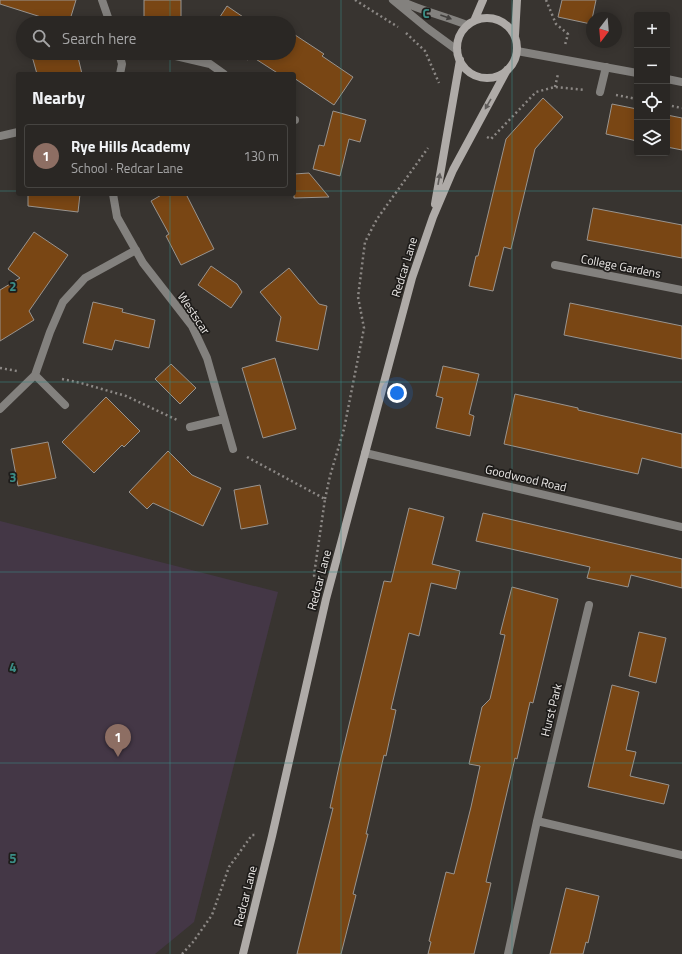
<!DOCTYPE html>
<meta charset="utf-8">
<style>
body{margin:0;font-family:"Titillium Web",sans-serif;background:#322f2c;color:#f1f3f6}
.controls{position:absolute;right:12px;top:12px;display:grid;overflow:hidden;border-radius:4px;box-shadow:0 2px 10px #0003}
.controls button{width:36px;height:36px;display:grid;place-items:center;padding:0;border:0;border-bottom:1px solid #464441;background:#2a2724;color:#f1f3f6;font:20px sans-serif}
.compass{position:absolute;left:586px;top:12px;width:36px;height:36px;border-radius:50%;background:#2a2724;box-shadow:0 2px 10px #0003;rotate:196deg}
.you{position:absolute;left:397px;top:393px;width:14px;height:14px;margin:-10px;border:3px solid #fff;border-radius:50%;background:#1a73e8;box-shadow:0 0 0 6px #1a73e833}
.badge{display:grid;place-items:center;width:26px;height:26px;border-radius:50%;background:#db2777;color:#fff;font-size:13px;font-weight:700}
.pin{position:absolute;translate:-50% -33px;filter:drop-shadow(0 1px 2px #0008)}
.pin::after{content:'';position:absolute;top:21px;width:14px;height:12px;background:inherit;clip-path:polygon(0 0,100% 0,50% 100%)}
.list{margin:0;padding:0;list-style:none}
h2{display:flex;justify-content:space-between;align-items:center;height:52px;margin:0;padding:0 16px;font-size:17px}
h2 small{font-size:13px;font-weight:400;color:#a5a5a6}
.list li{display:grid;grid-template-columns:26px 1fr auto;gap:12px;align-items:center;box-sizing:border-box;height:64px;margin:0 8px 8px;padding:0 8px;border:1px solid #464441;border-radius:4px}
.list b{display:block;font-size:15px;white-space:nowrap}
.list p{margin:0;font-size:13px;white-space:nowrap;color:#a5a5a6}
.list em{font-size:13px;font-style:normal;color:#a5a5a6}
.icon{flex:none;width:22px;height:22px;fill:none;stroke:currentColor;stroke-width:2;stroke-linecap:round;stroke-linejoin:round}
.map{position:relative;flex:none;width:682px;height:954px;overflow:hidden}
.search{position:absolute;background:#2a2724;box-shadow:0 2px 10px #0003;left:16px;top:16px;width:280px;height:44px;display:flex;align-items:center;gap:10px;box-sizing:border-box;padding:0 14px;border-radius:22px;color:#a5a5a6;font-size:15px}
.panel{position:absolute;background:#2a2724;box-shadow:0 2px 10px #0003;left:16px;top:72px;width:280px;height:124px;border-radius:4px}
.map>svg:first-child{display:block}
.education{fill:#443746}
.building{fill:#794614;stroke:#99948f}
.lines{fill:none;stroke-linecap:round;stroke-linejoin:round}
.path{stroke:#8c8885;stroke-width:2.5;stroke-dasharray:2 3;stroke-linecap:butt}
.service{stroke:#83817e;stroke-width:8}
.minor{stroke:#83817e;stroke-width:8}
.tertiary{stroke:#83817e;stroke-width:8}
.secondary{stroke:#afaba8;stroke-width:8}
.oneway{fill:#413f3d}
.oneway2{fill:#5f5c5a}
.grid{fill:none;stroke:#3b8d86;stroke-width:1;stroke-opacity:0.55}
.labels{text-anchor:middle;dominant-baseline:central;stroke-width:3.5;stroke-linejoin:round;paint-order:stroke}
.street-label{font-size:12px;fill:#ece9e7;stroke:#1e1c1a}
.grid-label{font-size:13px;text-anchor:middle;font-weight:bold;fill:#3b8d86;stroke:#1e1c1a;stroke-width:3.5;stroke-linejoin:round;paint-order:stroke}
</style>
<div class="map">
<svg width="682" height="954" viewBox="0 0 682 954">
<rect width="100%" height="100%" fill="#383430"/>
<!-- education -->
<path class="education" d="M 0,521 L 278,592 L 194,922 L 155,954 L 0,954 Z"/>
<!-- building -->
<path class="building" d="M 0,0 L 76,0 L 69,23 L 60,23 L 0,4 Z
M 144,0 L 181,0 L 181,23 L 144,23 Z
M 562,0 L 596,0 L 591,24 L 558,17 Z
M 227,6 L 252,23 L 216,23 Z
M 289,31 L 324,54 L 322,56 L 353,77 L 334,105 L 294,78 L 294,74 L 279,74 L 251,56 L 248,60 L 236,53 L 289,53 Z
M 44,53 L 77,53 L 82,74 L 37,74 L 32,56 Z
M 543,98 L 563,117 L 535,149 L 511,249 L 504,247 L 493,291 L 469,286 L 476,256 L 478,256 L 506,139 Z
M 612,104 L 637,109 L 637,141 L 606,134 Z
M 333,111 L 366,120 L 360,142 L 349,139 L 340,176 L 313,169 L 319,145 L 324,146 Z
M 667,115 L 682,118 L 682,150 L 667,147 Z
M 309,173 L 329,197 L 294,198 L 294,174 Z
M 28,194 L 80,194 L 78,212 L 28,206 Z
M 163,194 L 186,194 L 214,249 L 181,265 L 166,236 L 169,234 L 151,201 Z
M 593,208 L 682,225 L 682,258 L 587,240 Z
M 34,232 L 68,255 L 29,311 L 34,320 L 0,341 L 0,290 L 20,278 L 8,269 Z
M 211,266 L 237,284 L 242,292 L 231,308 L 198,285 Z
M 289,268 L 319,304 L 327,306 L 318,350 L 276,341 L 281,317 L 260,292 Z
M 93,302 L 123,309 L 122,312 L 155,320 L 149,348 L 115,340 L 112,350 L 83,343 Z
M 570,303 L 682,326 L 682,359 L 564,335 Z
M 275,358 L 296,429 L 263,438 L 242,368 Z
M 171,364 L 196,388 L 180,404 L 155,379 Z
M 443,366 L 479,374 L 469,414 L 474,416 L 470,436 L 436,428 L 443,398 L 436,396 Z
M 515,394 L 578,408 L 578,410 L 682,434 L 682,468 L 642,458 L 638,474 L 504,444 Z
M 106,397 L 140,431 L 124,447 L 122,445 L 94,473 L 62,442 Z
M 48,442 L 56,478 L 18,486 L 11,449 Z
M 168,451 L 192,475 L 221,488 L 203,526 L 153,503 L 147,509 L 129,492 Z
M 260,485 L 268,524 L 241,529 L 234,490 Z
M 409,508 L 444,517 L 432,564 L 460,571 L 456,589 L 431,583 L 419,636 L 409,633 L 391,709 L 396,710 L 386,756 L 384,755 L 366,834 L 368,834 L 353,894 L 356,895 L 341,954 L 297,954 L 333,808 L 330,808 L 340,762 L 384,581 L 391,582 Z
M 483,513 L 682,559 L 682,588 L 631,575 L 628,587 L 587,578 L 590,567 L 476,541 Z
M 512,587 L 558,599 L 533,703 L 530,702 L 517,759 L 515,758 L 486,882 L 491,883 L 474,954 L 428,954 L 431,942 L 429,941 L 446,872 L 454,874 L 471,807 L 480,766 L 469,764 L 482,707 L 490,699 L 505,635 L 500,634 Z
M 639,632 L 666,638 L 656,683 L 629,676 Z
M 612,685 L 639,692 L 626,750 L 636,752 L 630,776 L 669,785 L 664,804 L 588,787 Z
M 566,888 L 599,896 L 588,943 L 586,942 L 583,954 L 550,954 Z"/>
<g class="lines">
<!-- path -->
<path class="path" d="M 355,0 L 398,27
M 546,0 L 556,24 L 568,34 L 565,45
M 406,33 L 425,51 L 439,83
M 555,87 L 558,74
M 616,95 L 637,99
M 667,105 L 682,108
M 487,137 L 491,139 L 536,92 L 555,87 L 585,90
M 0,368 L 17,371
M 62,379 L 81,383 L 126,396 L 177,420
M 247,457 L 325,499 L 314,575 L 315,578
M 325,499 L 330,476 L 344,429 L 364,328 L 358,297 L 365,242 L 377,219 L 428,148
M 182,954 L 193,942 L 212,915 L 229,867 L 252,835 L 257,835"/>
<!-- service -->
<path class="service" d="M 600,92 L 606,67"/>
<!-- minor -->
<path class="minor" d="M 102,0 L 110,23
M 517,51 L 637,73
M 119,53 L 122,64 L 120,74
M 163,53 L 210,64 L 224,74
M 667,79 L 682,82
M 294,120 L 295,120
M 0,136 L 18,132
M 113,194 L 117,217 L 143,263 L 192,326 L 207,358 L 233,449
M 555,265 L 682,290
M 35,375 L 65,405
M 0,409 L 35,375 L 50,332 L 63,302 L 85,278 L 136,250
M 190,427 L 224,419
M 365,453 L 682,527
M 537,821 L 682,855
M 508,954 L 537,821 L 589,605"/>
<!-- tertiary -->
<path class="tertiary" d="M 393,0 L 427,28 L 457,50
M 399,0 C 421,11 445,16 467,25"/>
<!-- secondary -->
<path class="secondary" d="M457 48a30 30 0 1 1 60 0a30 30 0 1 1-60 0Z
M 474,21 L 483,0
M 515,35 L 517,0
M 435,204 L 460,60
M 243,954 L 272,836 L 326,599 L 412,278 L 433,217 L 453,170 L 507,70"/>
</g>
<!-- one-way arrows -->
<defs><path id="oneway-solid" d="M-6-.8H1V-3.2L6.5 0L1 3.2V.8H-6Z"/></defs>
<use class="oneway" href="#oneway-solid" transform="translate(446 17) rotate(20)"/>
<g class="oneway2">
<use href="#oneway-solid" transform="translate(488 104) rotate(120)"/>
<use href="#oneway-solid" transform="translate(439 179) rotate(-80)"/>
</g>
<!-- grid -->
<path class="grid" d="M 170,0 L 170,23M 341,0 L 341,954M 512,0 L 512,954M 170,53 L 170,74M 0,191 L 18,191M 294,191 L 682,191M 170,194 L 170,954M 0,382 L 682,382M 0,572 L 682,572M 0,763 L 682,763"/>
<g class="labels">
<!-- street labels -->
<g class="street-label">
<text transform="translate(621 266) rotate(11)">College Gardens</text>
<text transform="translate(404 267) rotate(-73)">Redcar Lane</text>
<text transform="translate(194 313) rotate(56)">Westscar</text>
<text transform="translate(526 478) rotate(13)">Goodwood Road</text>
<text transform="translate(319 580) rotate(-75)">Redcar Lane</text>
<text transform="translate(551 710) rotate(-76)">Hurst Park</text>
<text transform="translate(245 896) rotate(-76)">Redcar Lane</text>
</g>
</g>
<g class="grid-label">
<text x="426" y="18">C</text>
<text x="13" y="291">2</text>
<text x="13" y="482">3</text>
<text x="13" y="672">4</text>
<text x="13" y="863">5</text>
</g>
</svg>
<div class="controls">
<button>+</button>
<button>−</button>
<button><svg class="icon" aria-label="locate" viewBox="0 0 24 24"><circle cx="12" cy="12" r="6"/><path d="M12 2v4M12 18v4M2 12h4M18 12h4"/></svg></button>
<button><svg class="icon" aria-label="layers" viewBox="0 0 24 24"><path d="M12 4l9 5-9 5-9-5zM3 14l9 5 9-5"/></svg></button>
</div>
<svg class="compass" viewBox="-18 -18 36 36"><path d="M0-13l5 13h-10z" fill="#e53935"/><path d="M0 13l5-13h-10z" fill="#a5a5a6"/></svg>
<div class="you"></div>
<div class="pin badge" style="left:118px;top:757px;background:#8d6e63">1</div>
<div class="search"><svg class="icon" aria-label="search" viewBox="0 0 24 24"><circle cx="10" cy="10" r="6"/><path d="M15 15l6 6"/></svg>Search here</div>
<section class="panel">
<h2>Nearby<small></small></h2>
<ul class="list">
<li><span class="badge" style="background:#8d6e63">1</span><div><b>Rye Hills Academy</b><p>School · Redcar Lane</p></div><em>130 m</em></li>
</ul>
</section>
</div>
